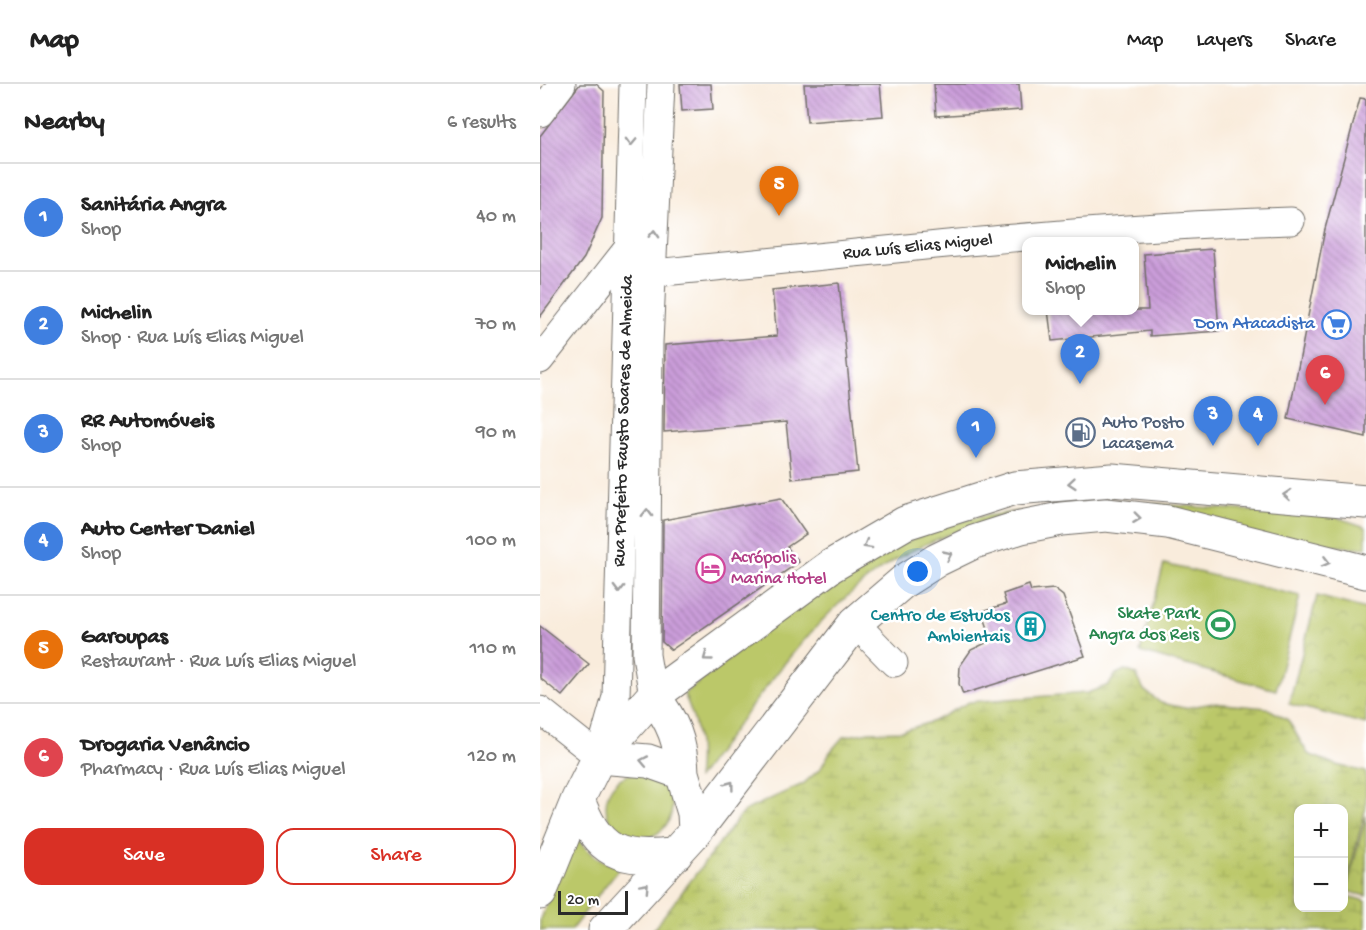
<!DOCTYPE html>
<meta charset="utf-8">
<style>
body{margin:0;font-family:"Gochi Hand",sans-serif;background:#f6f6f6;color:#222}
.controls{position:absolute;right:18px;bottom:18px;display:grid;overflow:hidden;border-radius:12px;box-shadow:0 6px 24px #0002}
.controls button{width:54px;height:54px;display:grid;place-items:center;padding:0;border:0;border-bottom:2px solid #e0e0e0;background:#fff;color:#222;font:30px sans-serif}
.scale{position:absolute;left:18px;bottom:15px;width:70px;box-sizing:border-box;padding-left:6px;border:3px solid #2b2b2b;border-top:0;font-size:16px;line-height:21px;white-space:nowrap;color:#2b2b2b;-webkit-text-stroke:4px #fff;paint-order:stroke}
.you{position:absolute;left:378px;top:488px;width:21px;height:21px;margin:-15px;border:4px solid #fff;border-radius:50%;background:#1a73e8;box-shadow:0 0 0 9px #1a73e833}
.badge{display:grid;place-items:center;width:39px;height:39px;border-radius:50%;background:#d93025;color:#fff;font-size:20px;font-weight:700}
.pin{position:absolute;translate:-50% -50px;filter:drop-shadow(0 2px 3px #0008)}
.pin::after{content:'';position:absolute;top:32px;width:21px;height:18px;background:inherit;clip-path:polygon(0 0,100% 0,50% 100%)}
.popup{position:absolute;left:482px;top:153px;width:117px;height:78px;box-sizing:border-box;display:grid;place-content:center;border-radius:12px;background:#fff;filter:drop-shadow(0 2px 4px #0005);font-size:20px;white-space:nowrap;color:#767676}
.popup b{font-size:22px;color:#222}
.popup::after{content:'';position:absolute;left:50%;top:100%;margin-left:-12px;border:12px solid transparent;border-top-color:#fff}
.list{margin:0;padding:0;list-style:none}
h2{display:flex;justify-content:space-between;align-items:center;height:78px;margin:0;padding:0 24px;font-size:26px}
h2 small{font-size:20px;font-weight:400;color:#767676}
.list li{display:grid;grid-template-columns:39px 1fr auto;gap:18px;align-items:center;box-sizing:border-box;height:108px;padding:0 24px;border-top:2px solid #e0e0e0}
.list b{display:block;font-size:22px;white-space:nowrap}
.list p{margin:0;font-size:20px;white-space:nowrap;color:#767676}
.list em{font-size:20px;font-style:normal;color:#767676}
.actions{display:flex;gap:12px;padding:18px 24px}
.actions a{flex:1;padding:14px 0;border:2px solid #d93025;border-radius:18px;text-align:center;font-size:21px;color:#d93025}
.actions .main{background:#d93025;color:#fff}
.map{position:relative;flex:none;width:826px;height:846px;overflow:hidden}
header{display:flex;align-items:center;gap:36px;box-sizing:border-box;height:84px;padding:0 30px;background:#fff;border-bottom:2px solid #e0e0e0}
header strong{font-size:28px}
nav{display:flex;gap:33px;margin-inline-start:auto;font-size:21px}
main{display:flex}
aside{flex:1;background:#fff}
.map>svg:first-child{display:block}
.green{fill:#bbc869;stroke:#737a4a;stroke-width:1.5}
.wetland{fill:url(#wetland-marsh);stroke:#737a4a;stroke-width:1.5}
.park{fill:url(#park-crowns);stroke:#737a4a;stroke-width:1.5}
.building{fill:url(#building-back-hatch)}
.lines{fill:none;stroke-linecap:round;stroke-linejoin:round}
.minor-casing{stroke:#736f69;stroke-width:29}
.major-casing{stroke:#736f69;stroke-width:35}
.minor{stroke:#fff;stroke-width:27}
.major{stroke:#fff;stroke-width:33}
.oneway{stroke:#a0a0a0}
.labels{text-anchor:middle;dominant-baseline:central;stroke-width:5;stroke-linejoin:round;paint-order:stroke}
.street-label{font-size:18px;fill:#2b2b2b;stroke:#fff}
.shop-label{font-size:18px;fill:#366cbe;stroke:#fff;text-anchor:end}
.service-label{font-size:18px;fill:#4e5e75;stroke:#fff;text-anchor:start}
.hotel-label{font-size:18px;fill:#b23c85;stroke:#fff;text-anchor:start}
.leisure-label{font-size:18px;fill:#27864d;stroke:#fff;text-anchor:end}
.culture-label{font-size:18px;fill:#0d838f;stroke:#fff;text-anchor:end}
</style>
<header>
<strong>Map</strong>
<nav><a>Map</a><a>Layers</a><a>Share</a></nav>
</header>
<main>
<aside>
<h2>Nearby<small>6 results</small></h2>
<ul class="list">
<li><span class="badge" style="background:#3f7fe0">1</span><div><b>Sanitária Angra</b><p>Shop</p></div><em>40 m</em></li>
<li><span class="badge" style="background:#3f7fe0">2</span><div><b>Michelin</b><p>Shop · Rua Luís Elias Miguel</p></div><em>70 m</em></li>
<li><span class="badge" style="background:#3f7fe0">3</span><div><b>RR Automóveis</b><p>Shop</p></div><em>90 m</em></li>
<li><span class="badge" style="background:#3f7fe0">4</span><div><b>Auto Center Daniel</b><p>Shop</p></div><em>100 m</em></li>
<li><span class="badge" style="background:#e8710a">5</span><div><b>Garoupas</b><p>Restaurant · Rua Luís Elias Miguel</p></div><em>110 m</em></li>
<li><span class="badge" style="background:#e0444e">6</span><div><b>Drogaria Venâncio</b><p>Pharmacy · Rua Luís Elias Miguel</p></div><em>120 m</em></li>
</ul>
<div class="actions"><a class="main">Save</a><a>Share</a></div>
</aside>
<div class="map">
<svg width="826" height="846" viewBox="0 0 826 846">
<defs>
<pattern id="wetland-marsh" width="20" height="14" patternUnits="userSpaceOnUse" patternTransform="scale(1.5)"><rect width="20" height="14" fill="#bbc869"/><path d="M1 5h8M5 5V1M11 12h8M15 12V8" fill="none" stroke="#a1ac5b"/></pattern>
<pattern id="park-crowns" width="20" height="18" patternUnits="userSpaceOnUse" patternTransform="scale(1.5)"><rect width="20" height="18" fill="#bbc869"/><path d="M2 6a3 3 0 1 1 6 0M12 15a3 3 0 1 1 6 0" fill="none" stroke="#a1ac5b"/></pattern>
<pattern id="building-back-hatch" width="6" height="6" patternUnits="userSpaceOnUse" patternTransform="scale(1.5)"><rect width="6" height="6" fill="#cb9dda"/><path d="M-1 5l2 2M0 0l6 6M5-1l2 2" fill="none" stroke="#a580b1"/></pattern>
</defs>
<rect width="100%" height="100%" fill="#fff"/>
<filter id="ink" filterUnits="userSpaceOnUse"><feTurbulence type="fractalNoise" baseFrequency=".0167" numOctaves="2"/><feDisplacementMap in="SourceGraphic" scale="12" xChannelSelector="R" yChannelSelector="G"/><feConvolveMatrix kernelMatrix="1 2 1 2 8 2 1 2 1" color-interpolation-filters="sRGB"/></filter>
<filter id="wash" filterUnits="userSpaceOnUse"><feTurbulence type="fractalNoise" baseFrequency=".008" numOctaves="4" result="noise"/><feDisplacementMap in="SourceGraphic" scale="24" xChannelSelector="R" yChannelSelector="G"/><feGaussianBlur stdDeviation="1.35" result="paint"/><feColorMatrix in="noise" values="0 0 0 0 0 0 0 0 0 0 0 0 0 0 0 0 0 1.4 0 .05"/><feComposite in="paint" operator="in"/></filter>
<g filter="url(#wash)">
<rect width="100%" height="100%" fill="#f9ecdc"/>
<!-- green -->
<path class="green" d="M 561,416 L 796,433 L 826,443 L 826,464 L 759,460 Z
M 479,427 C 431,442 378,458 337,488 C 263,542 212,624 157,695 C 161,663 158,640 144,610 C 228,545 325,461 430,435 C 446,431 463,430 479,427 Z
M 624,480 L 760,512 L 736,606 L 600,568 Z
M66 722a33 33 0 1 1 66 0a33 33 0 1 1-66 0Z
M 35,751 C 49,770 58,777 80,783 L 31,846 L 0,846 L 0,837 Z"/>
<!-- wetland -->
<path class="wetland" d="M 585,586 L 596,590 L 604,606 L 621,619 L 644,624 L 673,619 L 727,624 L 748,636 L 768,670 L 796,681 L 826,688 L 826,723 L 804,809 L 804,724 L 758,724 L 758,824 L 804,824 L 804,811 L 826,817 L 826,846 L 113,846 L 204,727 L 263,700 L 281,684 L 290,668 L 303,653 L 329,648 L 362,647 L 394,637 L 429,618 L 547,609 L 569,601 L 576,590 Z"/>
<!-- park -->
<path class="park" d="M 777,512 L 826,525 L 826,640 L 749,620 Z
M 826,732 L 826,812 L 806,807 Z"/>
<g id="blocks">
<!-- building -->
<path class="building" d="M 40,0 L 56,0 L 64,7 L 62,134 L 44,174 L 0,233 L 0,52 Z
M 140,0 L 171,0 L 173,25 L 142,27 Z
M 264,0 L 340,0 L 343,32 L 267,38 Z
M 394,0 L 479,0 L 481,26 L 396,32 Z
M 820,14 L 826,15 L 826,353 L 748,335 L 785,145 Z
M 673,165 L 679,247 L 610,252 L 610,247 L 512,257 L 508,226 L 608,226 L 604,170 Z
M 299,199 L 318,388 L 252,395 L 246,338 L 124,348 L 125,261 L 237,252 L 232,206 Z
M 241,414 L 266,450 L 247,463 L 259,478 L 131,566 L 122,558 L 123,436 Z
M 489,501 L 491,507 L 514,505 L 523,512 L 545,572 L 423,610 L 419,600 L 420,582 L 431,566 L 452,556 L 442,527 L 466,520 L 463,510 Z
M 0,542 L 49,580 L 22,612 L 0,594 Z"/>
</g>
</g>
<g filter="url(#ink)">
<use href="#blocks" fill-opacity="0" stroke="#736f69" stroke-width="1.5"/>
<g class="lines">
<defs>
<g id="minor">
<path d="M 0,29 L 22,0"/>
<path id="s1" d="M 113,189 C 325,169 537,143 751,137"/>
<path d="M 0,276 L 88,164"/>
<path d="M 315,539 L 354,579"/>
<path d="M 113,612 L 106,571 L 109,259 L 121,0"/>
<path id="s2" d="M 0,626 L 59,673 L 76,613 L 93,0"/>
</g>
<path id="major" d="M 113,612 C 133,637 141,658 142,689
M 59,673 L 108,677 L 142,689 L 154,729 L 155,748
M 38,715 C 56,769 82,778 136,770
M 0,809 L 38,715 L 59,673 L 113,612 L 291,482 L 365,439 L 475,404 L 572,396 L 826,418
M 65,846 L 155,748 L 315,539 L 364,497 L 397,476 L 434,458 L 481,443 L 521,435 L 566,431 L 628,438 L 826,488"/>
</defs>
<!-- minor casing -->
<use href="#minor" class="minor-casing"/>
<!-- major casing -->
<use href="#major" class="major-casing"/>
<!-- minor -->
<use href="#minor" class="minor"/>
<!-- major -->
<use href="#major" class="major"/>
</g>
<!-- one-way arrows -->
<defs><path id="oneway-chevron" d="M-2-3.5L2.5 0L-2 3.5" fill="none" stroke-width="1.6" stroke-linecap="round" stroke-linejoin="round" transform="scale(1.5)"/></defs>
<g class="oneway">
<use href="#oneway-chevron" transform="translate(91 58) rotate(92)"/>
<use href="#oneway-chevron" transform="translate(114 150) rotate(-88)"/>
<use href="#oneway-chevron" transform="translate(532 399) rotate(175)"/>
<use href="#oneway-chevron" transform="translate(747 411) rotate(-175)"/>
<use href="#oneway-chevron" transform="translate(107 429) rotate(-89)"/>
<use href="#oneway-chevron" transform="translate(597 434) rotate(7)"/>
<use href="#oneway-chevron" transform="translate(327 461) rotate(150)"/>
<use href="#oneway-chevron" transform="translate(408 471) rotate(-25)"/>
<use href="#oneway-chevron" transform="translate(786 478) rotate(14)"/>
<use href="#oneway-chevron" transform="translate(79 505) rotate(91)"/>
<use href="#oneway-chevron" transform="translate(167 573) rotate(144)"/>
<use href="#oneway-chevron" transform="translate(104 677) rotate(-169)"/>
<use href="#oneway-chevron" transform="translate(190 701) rotate(-53)"/>
<use href="#oneway-chevron" transform="translate(105 803) rotate(-47)"/>
</g>
</g>
<!-- icons -->
<defs>
<symbol id="supermarket-ring" viewBox="-11 -11 22 22"><circle r="9.5" fill="#fff" stroke="#3f7fe0" stroke-width="1.5"/><path d="M-6-5.5h2.5l.6 2H6L4.5 2H-2.5L-4.4-4H-6ZM-1.5 3.2a1.3 1.3 0 1 0 .1 0ZM3 3.2a1.3 1.3 0 1 0 .1 0Z" fill="#3f7fe0"/></symbol>
<symbol id="fuel-ring" viewBox="-11 -11 22 22"><circle r="9.5" fill="#fff" stroke="#5c6f8a" stroke-width="1.5"/><path d="M-5.5-6h7V0h2V4h1.3V-2.5L3-4.5l.8-.8L6-3V5H2.5V1h-1V6h-7ZM-4.2-4.7v3.2H.2V-4.7Z" fill="#5c6f8a"/></symbol>
<symbol id="hotel-ring" viewBox="-11 -11 22 22"><circle r="9.5" fill="#fff" stroke="#d1479c" stroke-width="1.5"/><path d="M-6-4.5h1.5V1H6V5H4.5V3h-9V5H-6ZM-4 0a1.8 1.8 0 1 1 3.6 0ZM.5 0V-2.5h3Q6-2.5 6 0Z" fill="#d1479c"/></symbol>
<symbol id="stadium-ring" viewBox="-11 -11 22 22"><circle r="9.5" fill="#fff" stroke="#2e9e5b" stroke-width="1.5"/><path d="M0-5a6.5 5 0 1 0 0 10a6.5 5 0 1 0 0-10ZM-3.5-1.8h7v3.6h-7Z" fill="#2e9e5b"/></symbol>
<symbol id="building-ring" viewBox="-11 -11 22 22"><circle r="9.5" fill="#fff" stroke="#0f9aa8" stroke-width="1.5"/><path d="M-4-6H4V6H1V3H-1V6H-4ZM-2.5-4.3h1.7v1.8h-1.7ZM.8-4.3h1.7v1.8H.8ZM-2.5-1h1.7V.8h-1.7ZM.8-1h1.7V.8H.8Z" fill="#0f9aa8"/></symbol>
</defs>
<g fill-rule="evenodd">
<use href="#supermarket-ring" x="780" y="224" width="33" height="33"/>
<use href="#fuel-ring" x="524" y="332" width="33" height="33"/>
<use href="#hotel-ring" x="154" y="468" width="33" height="33"/>
<use href="#stadium-ring" x="664" y="524" width="33" height="33"/>
<use href="#building-ring" x="474" y="526" width="33" height="33"/>
</g>
<g class="labels">
<!-- street labels -->
<g class="street-label">
<text stroke="none"><textPath href="#s1" startOffset="266">Rua Luís Elias Miguel</textPath></text>
<text stroke="none"><textPath href="#s2" startOffset="414">Rua Prefeito Fausto Soares de Almeida</textPath></text>
</g>
<!-- shop labels -->
<g class="shop-label">
<text x="775" y="240">Dom Atacadista</text>
</g>
<!-- service labels -->
<g class="service-label">
<text x="562" y="339">Auto Posto<tspan x="562" dy="21">Lacasema</tspan></text>
</g>
<!-- hotel labels -->
<g class="hotel-label">
<text x="191" y="474">Acrópolis<tspan x="191" dy="21">Marina Hotel</tspan></text>
</g>
<!-- leisure labels -->
<g class="leisure-label">
<text x="659" y="530">Skate Park<tspan x="659" dy="21">Angra dos Reis</tspan></text>
</g>
<!-- culture labels -->
<g class="culture-label">
<text x="470" y="532">Centro de Estudos<tspan x="470" dy="21">Ambientais</tspan></text>
</g>
</g>
</svg>
<div class="controls">
<button>+</button>
<button>−</button>
</div>
<div class="scale">20 m</div>
<div class="you"></div>
<div class="pin badge" style="left:436px;top:374px;background:#3f7fe0">1</div>
<div class="pin badge" style="left:540px;top:300px;background:#3f7fe0">2</div>
<div class="popup"><b>Michelin</b>Shop</div>
<div class="pin badge" style="left:673px;top:362px;background:#3f7fe0">3</div>
<div class="pin badge" style="left:718px;top:362px;background:#3f7fe0">4</div>
<div class="pin badge" style="left:239px;top:132px;background:#e8710a">5</div>
<div class="pin badge" style="left:785px;top:321px;background:#e0444e">6</div>
</div>
</main>
